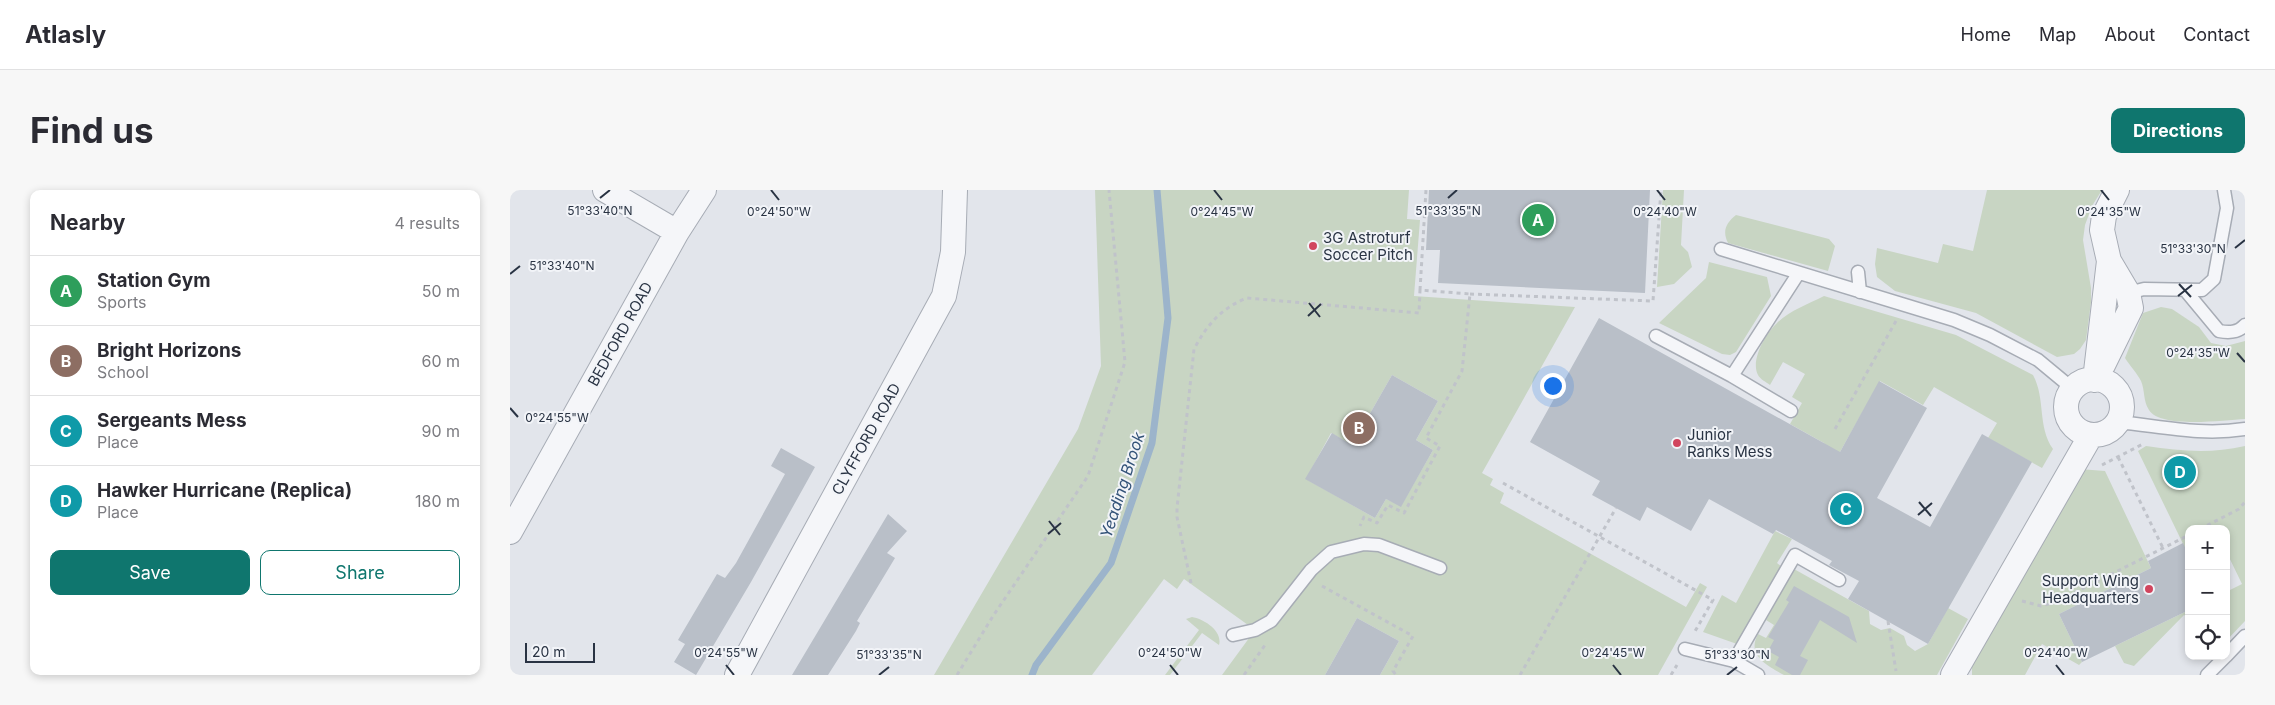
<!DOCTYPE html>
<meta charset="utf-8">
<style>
body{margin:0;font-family:Inter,sans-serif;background:#f7f7f7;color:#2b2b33}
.controls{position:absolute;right:15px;bottom:15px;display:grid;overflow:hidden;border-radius:10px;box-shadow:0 2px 8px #0003}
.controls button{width:45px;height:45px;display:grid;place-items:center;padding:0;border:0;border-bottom:1px solid #e1e1e2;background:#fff;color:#2b2b33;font:25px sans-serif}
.scale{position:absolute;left:15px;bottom:12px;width:70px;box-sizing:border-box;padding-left:5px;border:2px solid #293343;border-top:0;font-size:14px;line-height:18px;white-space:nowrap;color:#293343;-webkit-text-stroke:4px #f2f4f8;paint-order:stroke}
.you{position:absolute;left:1042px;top:195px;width:18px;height:18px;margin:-12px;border:4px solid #fff;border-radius:50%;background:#1a73e8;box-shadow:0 0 0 8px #1a73e833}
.badge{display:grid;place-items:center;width:32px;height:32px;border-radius:50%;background:#0f766e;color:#fff;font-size:16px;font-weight:700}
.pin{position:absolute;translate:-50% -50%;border:2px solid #fff;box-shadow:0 1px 5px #0006}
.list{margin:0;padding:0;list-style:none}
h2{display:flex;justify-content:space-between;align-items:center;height:65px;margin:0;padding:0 20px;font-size:21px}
h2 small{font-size:16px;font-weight:400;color:#7c7c81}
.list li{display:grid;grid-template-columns:32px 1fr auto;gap:15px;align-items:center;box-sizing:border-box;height:70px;padding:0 20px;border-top:1px solid #e1e1e2}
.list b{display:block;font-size:19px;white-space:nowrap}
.list p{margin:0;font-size:16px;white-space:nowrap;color:#7c7c81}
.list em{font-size:16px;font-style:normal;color:#7c7c81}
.actions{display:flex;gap:10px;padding:15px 20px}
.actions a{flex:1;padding:11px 0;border:1px solid #0f766e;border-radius:10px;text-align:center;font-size:18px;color:#0f766e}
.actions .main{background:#0f766e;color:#fff}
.icon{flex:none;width:28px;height:28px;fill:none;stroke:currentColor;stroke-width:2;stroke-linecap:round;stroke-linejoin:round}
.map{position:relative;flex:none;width:1735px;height:485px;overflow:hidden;border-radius:10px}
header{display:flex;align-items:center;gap:30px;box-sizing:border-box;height:70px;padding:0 25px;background:#fff;border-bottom:1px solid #e1e1e2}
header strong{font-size:24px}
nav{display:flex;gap:28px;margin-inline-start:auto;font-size:18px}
.intro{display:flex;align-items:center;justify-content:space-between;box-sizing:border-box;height:120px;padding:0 30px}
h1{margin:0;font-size:35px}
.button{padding:12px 22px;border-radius:10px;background:#0f766e;color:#fff;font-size:18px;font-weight:700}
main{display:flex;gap:30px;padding:0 30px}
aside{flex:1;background:#fff;border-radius:10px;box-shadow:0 2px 8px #0003}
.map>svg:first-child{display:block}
.green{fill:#c8d5c3;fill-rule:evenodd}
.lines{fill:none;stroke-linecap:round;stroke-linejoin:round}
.stream{stroke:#9cb4cb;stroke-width:7}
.building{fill:#b9bfc8}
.lane-casing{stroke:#a7acb5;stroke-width:15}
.street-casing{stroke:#a7acb5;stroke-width:26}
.path{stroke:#c0c3ca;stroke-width:3;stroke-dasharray:4 4;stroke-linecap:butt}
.lane{stroke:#f5f6f9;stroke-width:12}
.street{stroke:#f5f6f9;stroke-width:24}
.ticks{fill:none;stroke:#293343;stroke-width:2}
.poi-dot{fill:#d1455e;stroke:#f2f4f8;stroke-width:2}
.labels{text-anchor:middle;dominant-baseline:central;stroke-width:4;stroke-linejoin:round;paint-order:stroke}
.poi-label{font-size:15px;fill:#293343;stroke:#f2f4f8;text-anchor:start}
.street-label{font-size:15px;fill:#293343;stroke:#f2f4f8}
.water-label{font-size:16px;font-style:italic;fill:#335378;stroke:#f2f4f8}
.ticks-label{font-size:12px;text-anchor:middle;fill:#293343;stroke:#f2f4f8;stroke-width:4;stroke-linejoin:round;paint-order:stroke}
</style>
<header>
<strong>Atlasly</strong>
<nav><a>Home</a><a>Map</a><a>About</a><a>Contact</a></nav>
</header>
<div class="intro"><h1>Find us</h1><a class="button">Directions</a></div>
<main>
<aside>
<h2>Nearby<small>4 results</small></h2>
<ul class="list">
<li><span class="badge" style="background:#2e9e5b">A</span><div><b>Station Gym</b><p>Sports</p></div><em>50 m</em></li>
<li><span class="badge" style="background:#8d6e63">B</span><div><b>Bright Horizons</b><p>School</p></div><em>60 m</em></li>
<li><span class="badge" style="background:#0f9aa8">C</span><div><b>Sergeants Mess</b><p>Place</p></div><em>90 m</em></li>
<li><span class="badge" style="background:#0f9aa8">D</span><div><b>Hawker Hurricane (Replica)</b><p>Place</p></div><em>180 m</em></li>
</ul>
<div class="actions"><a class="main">Save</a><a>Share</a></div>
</aside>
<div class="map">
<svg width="1735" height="485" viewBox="0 0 1735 485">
<rect width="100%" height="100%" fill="#e2e5eb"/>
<!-- green -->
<path class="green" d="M 585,0 L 899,0 L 897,29 L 910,30 L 904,106 L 1065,117 L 972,283 L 983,289 L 980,295 L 994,303 L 990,313 L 1176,417 L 1190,393 L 1197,397 L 1148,485 L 870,485 L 889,451 L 847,428 L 815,485 L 712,485 L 745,440 L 674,389 L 667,399 L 654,389 L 582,485 L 424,485 L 568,239 L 591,176 ZM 882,185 L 928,211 L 906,250 L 923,260 L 891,316 L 876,309 L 865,328 L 796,289 L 821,243 L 842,255 Z
M 1153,0 L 1174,0 L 1171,55 L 1178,62 L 1182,77 L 1164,94 L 1147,97 Z
M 1477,0 L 1592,0 L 1582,16 L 1575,35 L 1573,50 L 1581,98 L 1581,112 L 1576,150 L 1570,159 L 1564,164 L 1547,167 L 1466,123 L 1385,101 L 1367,87 L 1365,74 L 1367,58 L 1428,73 L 1433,54 L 1463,61 Z
M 1226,25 L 1319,49 L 1325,56 L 1318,81 L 1218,53 C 1212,41 1216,33 1226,25 Z
M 1199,72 L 1257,87 L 1261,106 L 1226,162 L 1220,165 L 1212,164 L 1149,133 L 1196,88 Z
M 1314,106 L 1446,145 L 1523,185 C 1536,209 1527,236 1543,259 L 1532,278 L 1478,248 L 1487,233 L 1424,197 L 1413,215 L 1370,191 L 1322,276 L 1314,253 L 1280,234 L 1292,213 L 1282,207 L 1295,184 L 1273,172 L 1260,195 C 1256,192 1250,189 1248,185 C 1240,170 1256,143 1267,133 C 1279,121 1298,114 1314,106 Z
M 1651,117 L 1662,119 L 1689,137 L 1701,153 L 1716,156 L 1735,151 L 1735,229 C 1714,230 1651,239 1639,220 C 1633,211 1635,200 1631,191 C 1627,183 1620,176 1615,168 L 1633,123 Z
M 1636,256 C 1671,261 1700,264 1735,256 L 1735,431 L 1716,451 L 1716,402 L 1732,394 L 1716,361 L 1716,339 L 1679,339 L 1677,362 L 1628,261 Z
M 1569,279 L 1595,281 L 1641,378 L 1549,424 L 1572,472 L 1569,475 L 1532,454 L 1515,485 L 1462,485 L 1462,472 Z
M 1265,341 L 1282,349 L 1267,373 L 1272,377 L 1227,454 L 1193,442 L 1212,405 L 1226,413 Z
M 1284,379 L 1359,421 L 1360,434 L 1371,440 L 1380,438 L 1394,446 L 1397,455 L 1405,461 L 1418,454 L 1438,418 L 1458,429 L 1427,485 L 1274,485 C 1258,476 1236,466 1248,444 L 1256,448 L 1264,435 L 1256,430 Z
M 1679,420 L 1679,428 L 1674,425 L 1624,476 L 1614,473 L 1605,456 Z
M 682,427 C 694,429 713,441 709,455 L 692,443 L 660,485 L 655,485 L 689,440 L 676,429 Z"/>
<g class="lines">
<!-- stream -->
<path class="stream" d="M 522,485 L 526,475 L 601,373 L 642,253 L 658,128 L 647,0"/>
</g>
<!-- building -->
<path class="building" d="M 919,0 L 1140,0 L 1135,103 L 928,93 L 930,60 L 916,60 Z
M 1089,128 L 1330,262 L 1369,191 L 1417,218 L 1367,308 L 1420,337 L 1472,244 L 1522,272 L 1418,454 L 1338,409 L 1349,391 L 1319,375 L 1322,371 L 1266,340 L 1263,344 L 1199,309 L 1181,341 L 1137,317 L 1130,331 L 1082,305 L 1090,291 L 1020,252 Z
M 882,185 L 928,211 L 906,250 L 923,260 L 891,317 L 876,309 L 865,328 L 795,289 L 822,243 L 842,255 Z
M 271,258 L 305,277 L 241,392 L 186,485 L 164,472 L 175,454 L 168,450 L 207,384 L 215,388 L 226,373 L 275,284 L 261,276 Z
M 378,324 L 397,341 L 377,363 L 385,368 L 347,431 L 350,433 L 346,441 L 318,485 L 282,485 Z
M 1673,353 L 1679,365 L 1679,420 L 1572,472 L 1549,424 L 1641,378 L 1638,371 Z
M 1284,396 L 1339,427 L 1347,453 L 1310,430 L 1290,466 L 1298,470 L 1290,485 L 1282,485 L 1265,475 L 1269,467 L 1258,461 L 1264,450 L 1258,447 L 1279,412 L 1276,410 Z
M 847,428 L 889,451 L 870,485 L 815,485 Z"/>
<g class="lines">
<defs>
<path id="lane" d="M 1211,59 L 1444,130 L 1480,145 L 1528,170 L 1563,199
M 1348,82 L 1350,102
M 1675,100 L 1709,141 C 1719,143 1728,143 1735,135
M 1618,103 L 1634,99 L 1692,100 L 1704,89 L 1717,18 L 1714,0
M 1146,146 L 1222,186 L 1288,84
M 1222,186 L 1281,221
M 1607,232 C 1651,236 1690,246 1735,239
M 723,445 L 745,440 L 761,431 L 801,380 L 821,362 L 854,354 L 869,355 L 930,378
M 1175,459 L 1224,471
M 1716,466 L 1735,446
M 1248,485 L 1224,471 L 1285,365 L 1329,390
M 1697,485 L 1716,466"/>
<path id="street" d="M 95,0 L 167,42
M 1593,175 L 1621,118 L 1618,103 L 1599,71
M1556 217a28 28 0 1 1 56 0a28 28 0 1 1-56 0Z
M 1585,190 L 1599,71 L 1592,40 L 1594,26 L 1607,0
M 0,342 L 167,42 L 194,0
M 227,485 L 434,106 L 443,62 L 445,0
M 1443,485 L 1581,245"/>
</defs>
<!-- lane casing -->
<use href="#lane" class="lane-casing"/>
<!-- street casing -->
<use href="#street" class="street-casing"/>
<!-- path -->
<path class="path" d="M 910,100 L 916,0
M 960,104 L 1143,111 L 1151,0
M 1325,239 L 1386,131
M 1608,267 L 1653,358
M 1592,275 L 1633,254
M 993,293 L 1203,410 L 1184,443
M 1690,339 L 1729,319 L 1735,312
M 681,393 L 667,327 L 667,318 L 684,159 C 697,135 711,118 737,108 L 909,123 L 910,100 L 960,104 L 952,181 L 916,248 L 930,256 L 894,323 L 878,315 L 867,333 L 854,327 L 850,336
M 812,396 L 903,446 L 883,481 L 886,485
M 1512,411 L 1531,416 L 1546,412 L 1679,345
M 1378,431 L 1386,481
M 447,485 L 483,426 L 578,286 L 615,172 L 599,0
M 734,485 L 755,455
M 1010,485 L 1106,318
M 1161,485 L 1167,475"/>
<!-- lane -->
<use href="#lane" class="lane"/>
<!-- street -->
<use href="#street" class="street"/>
</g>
<!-- ticks -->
<path class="ticks" d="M 261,0 L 269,10M 704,0 L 712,10M 1147,0 L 1155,10M 1591,0 L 1599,10M 90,8 L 100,0M 938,8 L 947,0M 1725,58 L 1735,50M 0,84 L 10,76M 1669,94 L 1681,107M 1668,106 L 1682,95M 799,113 L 810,127M 798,126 L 811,114M 1727,163 L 1735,172M 0,218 L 8,227M 1409,312 L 1421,326M 1408,325 L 1422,313M 539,331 L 550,345M 538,344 L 551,333M 216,475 L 224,485M 660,475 L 668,485M 1103,475 L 1111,485M 1546,475 L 1554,485M 369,485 L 379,477M 1217,485 L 1227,477"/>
<!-- markers -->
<g class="poi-dot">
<circle cx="803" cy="56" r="5"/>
<circle cx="1167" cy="253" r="5"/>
<circle cx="1639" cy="399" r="5"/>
</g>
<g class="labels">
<!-- poi labels -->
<g class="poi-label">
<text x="813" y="47">3G Astroturf<tspan x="813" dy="17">Soccer Pitch</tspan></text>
<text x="1177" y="244">Junior<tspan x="1177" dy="17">Ranks Mess</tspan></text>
<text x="1629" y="390" text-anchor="end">Support Wing<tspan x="1629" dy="17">Headquarters</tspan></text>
</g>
<!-- street labels -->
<g class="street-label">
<text transform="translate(110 144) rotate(-61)">BEDFORD ROAD</text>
<text transform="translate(356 249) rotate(-61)">CLYFFORD ROAD</text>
</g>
<!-- water labels -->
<g class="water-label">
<text transform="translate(612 295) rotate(-72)">Yeading Brook</text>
</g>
</g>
<g class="ticks-label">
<text x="90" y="25">51°33'40"N</text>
<text x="938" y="25">51°33'35"N</text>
<text x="1599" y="26">0°24'35"W</text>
<text x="269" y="26">0°24'50"W</text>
<text x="712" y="26">0°24'45"W</text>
<text x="1155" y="26">0°24'40"W</text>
<text x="1683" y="63">51°33'30"N</text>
<text x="52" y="80">51°33'40"N</text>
<text x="1688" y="167">0°24'35"W</text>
<text x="47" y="232">0°24'55"W</text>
<text x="216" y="467">0°24'55"W</text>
<text x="660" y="467">0°24'50"W</text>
<text x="1103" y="467">0°24'45"W</text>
<text x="1546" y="467">0°24'40"W</text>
<text x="379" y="469">51°33'35"N</text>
<text x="1227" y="469">51°33'30"N</text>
</g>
</svg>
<div class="controls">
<button>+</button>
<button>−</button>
<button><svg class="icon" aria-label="locate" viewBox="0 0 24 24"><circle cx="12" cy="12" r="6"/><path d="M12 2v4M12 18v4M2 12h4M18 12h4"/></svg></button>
</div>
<div class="scale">20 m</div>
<div class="you"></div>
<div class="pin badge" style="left:1028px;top:30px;background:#2e9e5b">A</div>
<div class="pin badge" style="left:849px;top:238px;background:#8d6e63">B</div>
<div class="pin badge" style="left:1336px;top:319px;background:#0f9aa8">C</div>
<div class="pin badge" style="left:1670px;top:282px;background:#0f9aa8">D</div>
</div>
</main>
